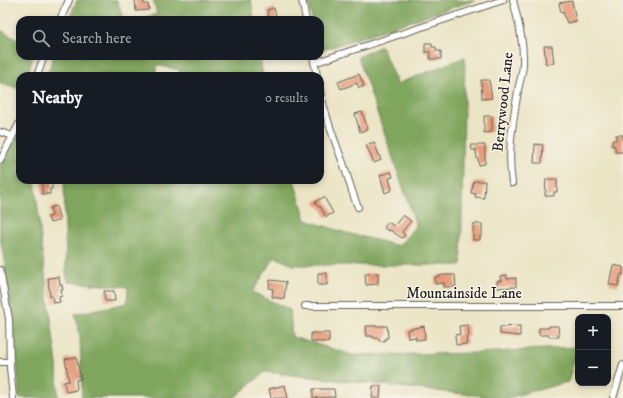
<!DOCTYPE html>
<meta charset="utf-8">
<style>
body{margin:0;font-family:"IM FELL DW Pica",serif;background:#20242c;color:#f1f3f6}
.controls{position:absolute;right:12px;bottom:12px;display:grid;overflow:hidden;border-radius:8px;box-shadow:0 2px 6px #0003}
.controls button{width:36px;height:36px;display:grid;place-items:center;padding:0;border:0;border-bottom:1px solid #363941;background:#171b24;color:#f1f3f6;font:20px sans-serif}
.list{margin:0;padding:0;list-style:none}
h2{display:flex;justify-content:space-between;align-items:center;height:52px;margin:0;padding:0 16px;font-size:17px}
h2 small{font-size:13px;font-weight:400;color:#9ea1a6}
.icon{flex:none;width:22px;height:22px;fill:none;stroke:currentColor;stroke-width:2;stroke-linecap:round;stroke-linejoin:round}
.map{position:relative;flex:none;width:623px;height:398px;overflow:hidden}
.search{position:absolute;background:#171b24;box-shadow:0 2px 6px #0003;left:16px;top:16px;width:308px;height:44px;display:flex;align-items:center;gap:10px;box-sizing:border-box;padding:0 14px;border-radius:12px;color:#9ea1a6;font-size:15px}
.panel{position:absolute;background:#171b24;box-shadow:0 2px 6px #0003;left:16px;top:72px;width:308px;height:112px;border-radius:12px}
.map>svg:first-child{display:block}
.forest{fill:#80a65d;stroke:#4e613c}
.building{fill:#e59a7a}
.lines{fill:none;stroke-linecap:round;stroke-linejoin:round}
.minor-casing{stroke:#646257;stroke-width:8}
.minor{stroke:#fff;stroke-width:6}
.labels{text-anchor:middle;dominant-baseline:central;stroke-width:3;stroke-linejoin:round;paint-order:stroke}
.street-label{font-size:15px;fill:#1c1c1c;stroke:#f7f3e8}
</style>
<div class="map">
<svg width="623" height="398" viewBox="0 0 623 398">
<rect width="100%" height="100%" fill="#f7f3e8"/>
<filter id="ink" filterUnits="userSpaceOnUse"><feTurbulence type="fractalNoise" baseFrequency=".025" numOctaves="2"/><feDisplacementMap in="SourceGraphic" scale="8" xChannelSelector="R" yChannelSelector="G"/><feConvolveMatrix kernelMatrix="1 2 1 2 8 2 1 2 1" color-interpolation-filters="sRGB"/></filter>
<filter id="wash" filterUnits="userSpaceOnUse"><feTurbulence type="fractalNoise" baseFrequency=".012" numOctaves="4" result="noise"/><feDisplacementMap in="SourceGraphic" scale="16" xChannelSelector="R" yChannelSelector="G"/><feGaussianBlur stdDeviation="0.9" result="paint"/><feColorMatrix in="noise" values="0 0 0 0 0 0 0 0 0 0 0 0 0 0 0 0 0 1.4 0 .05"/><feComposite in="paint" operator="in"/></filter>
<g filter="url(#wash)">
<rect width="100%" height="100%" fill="#ebe4c5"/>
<!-- forest -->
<path class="forest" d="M 77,0 L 117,0 L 124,20 L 69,20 Z
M 153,0 L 251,0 L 254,20 L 136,20 L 157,14 Z
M 308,0 L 475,0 L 320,51 L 320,20 L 312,20 Z
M 0,30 L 20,41 L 20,56 L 33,56 L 27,76 L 20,76 L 20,89 L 0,83 Z
M 381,46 L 397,84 L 465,57 L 461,265 L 293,265 L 275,257 L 252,292 L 290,310 L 292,337 L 353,355 L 480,353 L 578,347 L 568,382 L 507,398 L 500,398 L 265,372 L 234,398 L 82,398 L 80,336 L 75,314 L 127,303 L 128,287 L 68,282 L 66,272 L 64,180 L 294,180 L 306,220 L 343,232 L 399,246 L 416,225 L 358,57 Z
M 54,56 L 260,56 L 263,76 L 179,76 L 180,70 L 157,65 L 155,76 L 46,76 Z
M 19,134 L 20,180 L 35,180 L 43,259 L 57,364 L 58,398 L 19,398 L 18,373 L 5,265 L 0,236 L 0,167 Z"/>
<g id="blocks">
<!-- building -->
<path class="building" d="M 135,0 L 143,0 L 144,4 L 148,4 L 149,10 L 136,11 Z
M 572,1 L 576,21 L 567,23 L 563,12 L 561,13 L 559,3 Z
M 274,8 L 277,20 L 269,20 L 267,10 Z
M 425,43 L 432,43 L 432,47 L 436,47 L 436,51 L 441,51 L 441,59 L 430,59 L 430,52 L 425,52 Z
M 544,46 L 552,46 L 554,63 L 546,64 Z
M 359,74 L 364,86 L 359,88 L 357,83 L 341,89 L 338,82 Z
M 481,80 L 489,80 L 492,98 L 482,99 Z
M 362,112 L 368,129 L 360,132 L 355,114 Z
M 484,116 L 492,116 L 492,132 L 484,133 Z
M 616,135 L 623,135 L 623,152 L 615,152 L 615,146 L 612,146 L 612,140 L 616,140 Z
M 374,142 L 381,160 L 374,163 L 366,145 Z
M 535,144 L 543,145 L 542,163 L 534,163 Z
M 471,145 L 485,145 L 485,164 L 479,165 L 478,159 L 477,159 L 476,150 L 472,150 Z
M 391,172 L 393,177 L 389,178 L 392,190 L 385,193 L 380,175 Z
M 546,179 L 557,179 L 557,192 L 554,192 L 554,196 L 545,196 Z
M 42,180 L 52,180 L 52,189 L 50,189 L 50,194 L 42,194 Z
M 474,181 L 485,181 L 484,198 L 475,197 L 476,194 L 471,193 Z
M 324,197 L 333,213 L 326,217 L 320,206 L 318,207 L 315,202 Z
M 56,206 L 60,220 L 50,223 L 48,217 L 52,216 L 50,208 Z
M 403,215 L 411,221 L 402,232 L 405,235 L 402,238 L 390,230 L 389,231 L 384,228 L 388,222 L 394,226 Z
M 473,224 L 482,224 L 482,236 L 480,236 L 480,240 L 473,240 Z
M 613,265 L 623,267 L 623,275 L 621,274 L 618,286 L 609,284 Z
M 318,273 L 327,273 L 327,285 L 318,285 Z
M 378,273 L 378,284 L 366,285 L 365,274 Z
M 443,275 L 455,275 L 456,287 L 444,287 L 444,283 L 435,284 L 435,277 Z
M 507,275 L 507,279 L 516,278 L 516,287 L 497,288 L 497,281 L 501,281 L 500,276 Z
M 59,277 L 60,285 L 62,285 L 63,290 L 61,290 L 62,296 L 59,297 L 60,302 L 53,303 L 52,296 L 50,297 L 48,278 Z
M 270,280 L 286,282 L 284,299 L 272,297 L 273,289 L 269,288 Z
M 104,291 L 114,291 L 115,301 L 105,301 Z
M 468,325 L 469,336 L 466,336 L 467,344 L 456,345 L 455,335 L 460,334 L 459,326 Z
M 366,326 L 387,326 L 388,338 L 385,338 L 385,341 L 379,341 L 379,338 L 373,338 L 373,336 L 367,336 Z
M 424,326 L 425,339 L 416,340 L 416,337 L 408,338 L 407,330 Z
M 520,326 L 520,336 L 500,334 L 500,327 Z
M 549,326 L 558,326 L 559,337 L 549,337 L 549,335 L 539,335 L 539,328 L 549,328 Z
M 311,333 L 329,333 L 329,342 L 311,342 Z
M 76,357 L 81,379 L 76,380 L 77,390 L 66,392 L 64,382 L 69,381 L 65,359 Z
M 285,385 L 288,398 L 271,398 L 269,389 Z
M 373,386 L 381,386 L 380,398 L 372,398 Z
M 313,389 L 334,389 L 335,397 L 313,398 Z"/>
</g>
</g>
<g filter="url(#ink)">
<use href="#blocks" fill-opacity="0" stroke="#646257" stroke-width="1"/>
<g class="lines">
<defs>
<path id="minor" d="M 302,0 L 306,20
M 60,20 L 69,0
M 313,56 L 317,76
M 314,63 L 503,0
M 37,76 L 44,56
M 320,90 C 325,115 333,137 342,160 C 348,176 351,191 358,207
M 0,132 L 13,136
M 0,161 L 20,122
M 512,183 C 507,151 513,122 518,91 C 519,82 523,73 523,64 C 524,42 518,21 513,0
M 0,270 L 9,319 L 10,368 L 13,398
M 305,306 L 623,306
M 0,362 L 10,362
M 613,398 L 623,365"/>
</defs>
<!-- minor casing -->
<use href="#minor" class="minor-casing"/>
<!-- minor -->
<use href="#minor" class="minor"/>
</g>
</g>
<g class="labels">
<!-- street labels -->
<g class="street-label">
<text transform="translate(503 102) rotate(-84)">Berrywood Lane</text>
<text x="464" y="293">Mountainside Lane</text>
</g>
</g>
</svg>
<div class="controls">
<button>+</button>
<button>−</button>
</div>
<div class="search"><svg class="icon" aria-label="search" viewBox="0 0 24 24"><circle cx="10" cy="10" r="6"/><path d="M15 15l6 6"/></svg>Search here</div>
<section class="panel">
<h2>Nearby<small>0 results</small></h2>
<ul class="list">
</ul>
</section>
</div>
